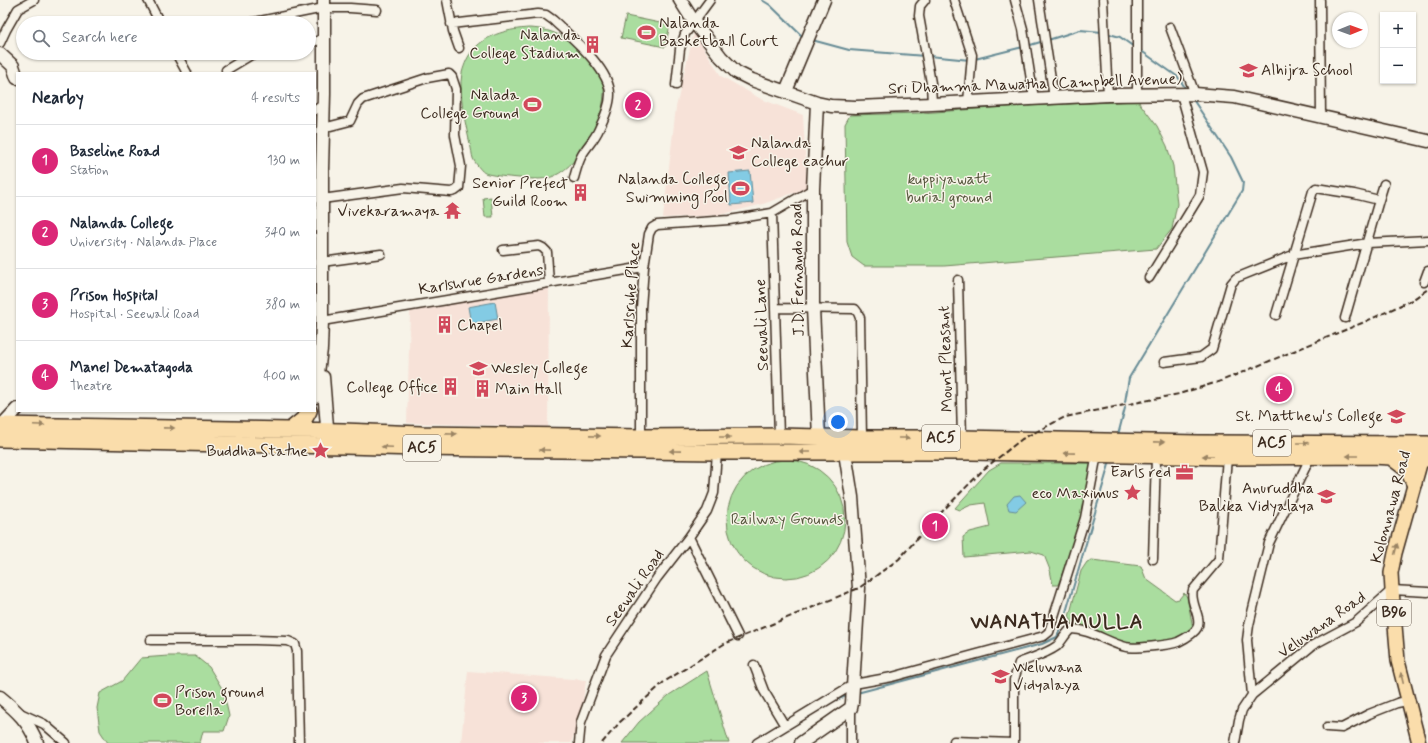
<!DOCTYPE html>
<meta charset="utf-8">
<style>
body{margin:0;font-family:Mynerve,sans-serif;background:#f6f6f7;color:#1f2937}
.controls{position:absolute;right:12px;top:12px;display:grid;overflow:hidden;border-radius:0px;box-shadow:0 1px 3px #0004}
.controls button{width:36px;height:36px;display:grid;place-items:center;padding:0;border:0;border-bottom:1px solid #e0e1e3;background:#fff;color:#1f2937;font:20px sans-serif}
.compass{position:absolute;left:1332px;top:12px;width:36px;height:36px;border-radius:50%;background:#fff;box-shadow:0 1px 3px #0004;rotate:89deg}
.you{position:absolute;left:838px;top:422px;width:14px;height:14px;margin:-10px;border:3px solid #fff;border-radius:50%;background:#1a73e8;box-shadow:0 0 0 6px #1a73e833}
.badge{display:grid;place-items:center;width:26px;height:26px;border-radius:50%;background:#db2777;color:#fff;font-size:13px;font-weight:700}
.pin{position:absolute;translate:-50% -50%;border:2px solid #fff;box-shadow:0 1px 4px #0006}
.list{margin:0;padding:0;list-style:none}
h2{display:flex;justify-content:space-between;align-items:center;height:52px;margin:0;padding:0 16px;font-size:17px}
h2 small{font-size:13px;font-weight:400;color:#747a83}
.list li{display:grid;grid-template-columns:26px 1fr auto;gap:12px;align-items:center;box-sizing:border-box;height:72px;padding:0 16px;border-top:1px solid #e0e1e3}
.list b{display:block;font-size:15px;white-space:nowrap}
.list p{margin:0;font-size:13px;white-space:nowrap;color:#747a83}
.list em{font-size:13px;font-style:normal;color:#747a83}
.icon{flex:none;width:22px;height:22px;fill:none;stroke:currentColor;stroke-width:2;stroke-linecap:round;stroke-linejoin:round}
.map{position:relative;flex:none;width:1428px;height:743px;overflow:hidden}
.search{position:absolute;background:#fff;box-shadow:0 1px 3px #0004;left:16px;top:16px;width:300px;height:44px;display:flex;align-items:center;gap:10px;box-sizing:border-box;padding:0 14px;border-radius:22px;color:#747a83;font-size:15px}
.panel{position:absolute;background:#fff;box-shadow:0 1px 3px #0004;left:16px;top:72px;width:300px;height:340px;border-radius:0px}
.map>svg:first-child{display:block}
.built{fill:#f7e2d8}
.green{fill:#aadd9f;stroke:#72845e}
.water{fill:#83cbe4;stroke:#668b95}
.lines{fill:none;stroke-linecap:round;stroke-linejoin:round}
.stream{stroke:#668b95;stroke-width:2}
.street-casing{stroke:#3b2a1e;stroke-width:11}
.secondary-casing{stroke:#3b2a1e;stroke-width:15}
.primary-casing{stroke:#3b2a1e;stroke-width:16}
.highway-casing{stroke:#3b2a1e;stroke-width:18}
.street{stroke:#f7f3e8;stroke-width:8}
.secondary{stroke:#f7f3e8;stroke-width:12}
.primary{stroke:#faddab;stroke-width:13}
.highway{stroke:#faddab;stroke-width:15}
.rail{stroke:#3b2a1e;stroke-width:2;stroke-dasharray:6 3;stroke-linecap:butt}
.oneway{fill:#9a8464}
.labels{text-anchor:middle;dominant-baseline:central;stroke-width:3;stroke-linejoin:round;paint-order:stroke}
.shield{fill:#f7f3e8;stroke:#73665b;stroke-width:1}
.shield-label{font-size:15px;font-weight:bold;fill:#3b2a1e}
.poi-label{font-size:16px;fill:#3b2a1e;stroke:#f7f3e8;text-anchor:end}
.street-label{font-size:16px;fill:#3b2a1e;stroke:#f7f3e8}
.park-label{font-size:16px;fill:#57573e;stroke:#f7f3e8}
.district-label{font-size:20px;font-weight:bold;letter-spacing:1px;fill:#3b2a1e;stroke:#f7f3e8}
</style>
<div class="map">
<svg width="1428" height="743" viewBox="0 0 1428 743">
<rect width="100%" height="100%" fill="#f7f3e8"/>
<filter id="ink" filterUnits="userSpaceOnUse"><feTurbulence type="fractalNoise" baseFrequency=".025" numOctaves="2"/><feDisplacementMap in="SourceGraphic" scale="8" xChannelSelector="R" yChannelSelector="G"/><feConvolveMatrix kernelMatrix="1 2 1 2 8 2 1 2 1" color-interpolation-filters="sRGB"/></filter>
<g filter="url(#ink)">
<!-- built -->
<path class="built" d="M 694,32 L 721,76 L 761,99 L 803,115 L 807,188 L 763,204 L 719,215 L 663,218 L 676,107 Z
M 549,287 L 548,427 L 407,423 L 410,312 Z
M 468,671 L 586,680 L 581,715 L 571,743 L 461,743 Z"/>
<!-- green -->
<path class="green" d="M 626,16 L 670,25 L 665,47 L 621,38 Z
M 529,28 C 557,29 572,41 590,61 C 596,68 601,73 603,81 C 610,111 582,164 554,176 C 550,178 542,179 536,179 C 529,179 490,176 485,173 C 482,172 477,165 475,162 C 472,159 472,152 471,148 C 466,127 458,94 462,73 C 464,65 468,55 474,49 C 487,34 510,29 529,28 Z
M 1138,101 L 1157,126 L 1167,146 L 1173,166 L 1177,204 L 1172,229 L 1156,249 L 944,266 L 864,266 L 852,257 L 847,242 L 845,124 L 850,115 L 921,113 L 1020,106 Z
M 491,197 L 493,217 L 485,217 L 483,198 Z
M727 519a59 59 0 1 1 118 0a59 59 0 1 1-118 0Z
M 1001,463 L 1089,463 L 1092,467 L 1091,478 L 1077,533 L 1058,585 L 1053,585 L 1050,570 L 1044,555 L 1031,551 L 964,557 L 963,537 L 970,532 L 990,527 L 985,503 L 971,505 L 960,510 L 955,508 L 989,470 Z
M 1092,560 L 1141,566 L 1146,579 L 1175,600 L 1179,599 L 1184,593 L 1187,597 L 1193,628 L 1173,641 L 1126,645 L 1074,624 L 1069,617 L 1081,571 L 1087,562 Z
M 168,656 L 195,656 L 209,667 L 223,690 L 229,716 L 224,731 L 203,731 L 200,743 L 108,743 L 100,731 L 97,708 L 100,693 L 122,681 L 141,658 Z
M 707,671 L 729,743 L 622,743 L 639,722 L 669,695 Z"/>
<!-- water -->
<path class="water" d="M 750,171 L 753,203 L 731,205 L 729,173 Z
M 495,302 L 498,319 L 471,324 L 468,307 Z
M 1020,495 L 1026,502 L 1016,511 L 1009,510 L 1007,504 L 1014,496 Z"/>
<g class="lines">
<!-- stream -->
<path class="stream" d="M 762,0 L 770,5 L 804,38
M 1106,33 L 1120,37 L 1134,47
M 812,40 L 849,50 L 925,56
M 1048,40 L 1080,30 L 1102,32
M 1027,46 L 1044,41
M 1140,50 L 1178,77 L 1186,89
M 929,56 L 970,60
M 975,59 L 1023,47
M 1125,402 L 1129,378 L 1242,191 L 1243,182 L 1231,157 L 1192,98
M 1118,435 L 1125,408
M 857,693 L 1042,644 L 1057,637 L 1064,619 L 1110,461
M 833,701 L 849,695"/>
<defs>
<path id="street" d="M 148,0 L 160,23
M 447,0 L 453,31 L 459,48
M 925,0 L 920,6 L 919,16 L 931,83 L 932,104
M 954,0 L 972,55 L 968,102
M 1015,0 L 1023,29 L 1034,99
M 1039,0 L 1054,98
M 1103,0 L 1108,95
M 1320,0 L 1321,118
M 249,23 L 324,8 L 350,8 L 377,10
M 451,24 L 538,14 L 546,15 L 553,20 C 571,37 610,69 610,94 C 610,106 604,119 599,129 C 595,139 587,146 582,155 C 578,162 576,171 574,178
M 1170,27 L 1195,94
M 0,43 L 6,30 L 18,9 L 34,0
M 309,43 L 324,39
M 176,53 L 187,73
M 226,70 L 251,55 L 260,53
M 676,85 L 680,49 L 685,34 L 710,0
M 1137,94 L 1137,0
M 315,110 L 324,104
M 322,199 L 403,188 L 451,192 L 455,191 L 459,188 L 461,166 L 455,135 L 456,89 L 452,77 L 449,74 L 427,78 L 363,99 L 358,104 L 350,121 L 323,128
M 1379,200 L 1384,184
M 772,213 L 779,436
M 503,250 L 539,246 L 543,248 L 547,252 L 549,283
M 322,262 L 381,254
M 1149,278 L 1200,195 L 1203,172 L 1181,94
M 958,280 L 962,438
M 1424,282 L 1428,271
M 775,308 L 855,309 L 858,313 L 860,318 L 862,438
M 1276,315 L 1313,191 L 1316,188 L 1354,194 L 1379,200 L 1345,318
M 322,321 L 644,267
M 1164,362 L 1201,357 L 1212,349 L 1231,284 L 1236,278 L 1293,255 L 1368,243 L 1428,240
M 641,437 L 641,308 L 644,267 L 649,234 L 652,228 L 657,225 L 729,220 L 772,213 L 813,189
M 689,537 L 738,636
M 1153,559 L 1156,456
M 151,640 L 255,640 L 288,641 L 295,644 L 297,651 L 299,743
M 754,665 L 764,691 L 785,726
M 1252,695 L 1247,640 L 1249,625 L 1269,543 L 1307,464 L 1309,456
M 851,708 L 851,743
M 20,713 L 44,724 L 66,743
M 1327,727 L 1342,728 L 1369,714 L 1397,703 L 1407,701
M 954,741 L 1014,743
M 579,743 L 581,722 L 606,655 L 657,578 L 689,537 L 707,511 L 714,493 L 717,452
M 757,743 L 854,684 L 892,677 L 1044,636 L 1049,632 L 1085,518 L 1097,454
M 1014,743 L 1014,680 L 1019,663 C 1031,658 1046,654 1057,646 C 1062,641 1065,634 1071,629 C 1090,629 1108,643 1126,647 C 1133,649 1171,645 1178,642 C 1184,639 1194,634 1197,628 C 1203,618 1189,603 1193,590 L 1219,559 L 1227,457
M 1235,743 L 1239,720 L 1242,710 L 1252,695 L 1313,645 L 1356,622 L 1392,590 L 1428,592"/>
<path id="secondary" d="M 680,0 L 694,22 L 721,57 L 736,72 L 752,80 L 817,103 L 831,106 L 856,107 L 932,104 L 1108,95 L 1195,94 L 1234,97 L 1428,141
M 0,54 L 13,66 L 17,78
M 786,91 L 824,0
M 817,103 L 813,189 L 813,308 L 819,437
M 323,377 L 328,439
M 315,397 L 321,349 L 322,321 L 322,169 L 324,94 L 324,0
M 2,425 L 17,409
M 0,697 C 17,711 29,722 37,743
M 801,743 L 851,708 L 852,703 L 859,588 L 852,497 L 846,459 L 842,444"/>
<path id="primary" d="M 1419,743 L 1398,661 L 1392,590 L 1391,573 L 1395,553 L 1424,450"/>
<path id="highway" d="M 0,425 L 343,431 L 421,434 L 641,437 L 779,436 L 862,438 L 962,438 L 1198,443 L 1428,444
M 290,430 L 305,418 L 309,411
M 0,439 L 226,444 L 344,446 L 418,448 L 717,452 L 971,452 L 1227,457 L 1372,456 L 1428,459
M 1391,457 L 1408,470 L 1414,483"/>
</defs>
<!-- street casing -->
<use href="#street" class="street-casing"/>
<!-- secondary casing -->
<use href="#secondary" class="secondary-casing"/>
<!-- primary casing -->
<use href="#primary" class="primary-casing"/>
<!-- highway casing -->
<use href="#highway" class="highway-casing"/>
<!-- street -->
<use href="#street" class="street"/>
<!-- secondary -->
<use href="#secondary" class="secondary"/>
<!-- primary -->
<use href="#primary" class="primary"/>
<!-- highway -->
<use href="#highway" class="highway"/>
<!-- rail -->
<path class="rail" d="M 602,743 L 620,722 L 664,682 L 724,644 L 859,588 L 899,559 L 930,524 L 984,469 L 1022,439 L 1065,417 L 1179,394 L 1221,381 L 1362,323 L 1412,300 L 1428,289"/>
</g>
<!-- one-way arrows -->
<defs><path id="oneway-solid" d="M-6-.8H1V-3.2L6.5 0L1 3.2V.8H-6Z"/></defs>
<g class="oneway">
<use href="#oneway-solid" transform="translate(39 425) rotate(2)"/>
<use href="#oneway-solid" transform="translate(169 428) rotate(1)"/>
<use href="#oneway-solid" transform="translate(451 434) rotate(1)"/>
<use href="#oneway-solid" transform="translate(595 436) rotate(1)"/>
<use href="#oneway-solid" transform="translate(725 437)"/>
<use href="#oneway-solid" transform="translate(904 438)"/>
<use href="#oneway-solid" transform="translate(1159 442) rotate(1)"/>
<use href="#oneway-solid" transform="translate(1303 443)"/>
<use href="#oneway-solid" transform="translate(387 447) rotate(-178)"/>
<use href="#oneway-solid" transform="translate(545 450) rotate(-179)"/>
<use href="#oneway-solid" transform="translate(675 451) rotate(-179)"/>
<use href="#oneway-solid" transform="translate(805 452) rotate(180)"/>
<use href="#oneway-solid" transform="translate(1069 453) rotate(-179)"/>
<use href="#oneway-solid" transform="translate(1208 456) rotate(-179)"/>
<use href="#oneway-solid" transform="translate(1352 456) rotate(-180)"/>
<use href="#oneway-solid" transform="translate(1396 549) rotate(-76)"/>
<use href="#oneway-solid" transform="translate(1402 678) rotate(-103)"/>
</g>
</g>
<!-- icons -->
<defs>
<symbol id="stadium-bare" viewBox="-9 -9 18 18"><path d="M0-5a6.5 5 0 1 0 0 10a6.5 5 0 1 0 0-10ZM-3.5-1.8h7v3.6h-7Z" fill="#d1495b" stroke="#f7f3e8" stroke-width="2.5" paint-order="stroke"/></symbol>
<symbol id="building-bare" viewBox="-9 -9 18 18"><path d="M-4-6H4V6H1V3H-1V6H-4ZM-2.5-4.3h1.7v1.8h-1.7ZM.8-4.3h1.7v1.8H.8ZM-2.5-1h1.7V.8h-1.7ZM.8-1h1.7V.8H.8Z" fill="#d1495b" stroke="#f7f3e8" stroke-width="2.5" paint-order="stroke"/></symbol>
<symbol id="school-bare" viewBox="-9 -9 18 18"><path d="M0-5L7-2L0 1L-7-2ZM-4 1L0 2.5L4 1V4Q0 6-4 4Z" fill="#d1495b" stroke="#f7f3e8" stroke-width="2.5" paint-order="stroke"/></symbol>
<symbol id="university-bare" viewBox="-9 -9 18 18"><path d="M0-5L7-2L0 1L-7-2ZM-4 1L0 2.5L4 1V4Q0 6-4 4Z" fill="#d1495b" stroke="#f7f3e8" stroke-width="2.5" paint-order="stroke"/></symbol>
<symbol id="temple-bare" viewBox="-9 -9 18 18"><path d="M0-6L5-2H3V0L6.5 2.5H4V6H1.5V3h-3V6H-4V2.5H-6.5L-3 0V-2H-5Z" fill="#d1495b" stroke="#f7f3e8" stroke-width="2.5" paint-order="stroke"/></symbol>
<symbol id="sight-bare" viewBox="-9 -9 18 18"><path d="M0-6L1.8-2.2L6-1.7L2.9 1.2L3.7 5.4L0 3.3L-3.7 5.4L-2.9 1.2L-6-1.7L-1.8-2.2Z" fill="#d1495b" stroke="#f7f3e8" stroke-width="2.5" paint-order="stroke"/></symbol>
<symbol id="office-bare" viewBox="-9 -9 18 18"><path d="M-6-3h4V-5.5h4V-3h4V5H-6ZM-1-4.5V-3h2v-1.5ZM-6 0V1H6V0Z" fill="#d1495b" stroke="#f7f3e8" stroke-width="2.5" paint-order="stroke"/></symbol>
</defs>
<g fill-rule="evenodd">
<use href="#stadium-bare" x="634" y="20" width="25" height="25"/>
<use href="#building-bare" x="580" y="32" width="25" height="25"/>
<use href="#school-bare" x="1236" y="58" width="25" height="25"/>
<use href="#stadium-bare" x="520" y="92" width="25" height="25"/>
<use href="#university-bare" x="726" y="140" width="25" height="25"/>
<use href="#stadium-bare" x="728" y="176" width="25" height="25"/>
<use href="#building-bare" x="568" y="180" width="25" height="25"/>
<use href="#temple-bare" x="440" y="198" width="25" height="25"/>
<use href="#building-bare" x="432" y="312" width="25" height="25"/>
<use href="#school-bare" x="466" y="356" width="25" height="25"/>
<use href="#building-bare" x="438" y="374" width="25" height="25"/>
<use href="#building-bare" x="470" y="376" width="25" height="25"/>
<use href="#school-bare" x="1384" y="404" width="25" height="25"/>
<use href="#sight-bare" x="308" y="438" width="25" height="25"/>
<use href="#office-bare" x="1172" y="460" width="25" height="25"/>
<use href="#sight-bare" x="1120" y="480" width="25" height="25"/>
<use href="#school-bare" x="1314" y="484" width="25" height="25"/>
<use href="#school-bare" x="988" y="664" width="25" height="25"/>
<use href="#stadium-bare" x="150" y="688" width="25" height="25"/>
</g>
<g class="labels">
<!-- shield labels -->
<g class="shield">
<rect x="922" y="425" width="38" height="26" rx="3"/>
<rect x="1253" y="430" width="38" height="26" rx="3"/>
<rect x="403" y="435" width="38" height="26" rx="3"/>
<rect x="1377" y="600" width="34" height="26" rx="3"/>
</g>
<g class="shield-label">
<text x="941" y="438">AC5</text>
<text x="1272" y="443">AC5</text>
<text x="422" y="448">AC5</text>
<text x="1394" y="613">B96</text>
</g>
<!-- poi labels -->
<g class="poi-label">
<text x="659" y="23" text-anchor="start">Nalanda<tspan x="659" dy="18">Basketball Court</tspan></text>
<text x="580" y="35">Nalanda<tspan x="580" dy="18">College Stadium</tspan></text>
<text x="1261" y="70" text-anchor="start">Alhijra School</text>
<text x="519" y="95">Nalada<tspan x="519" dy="18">College Ground</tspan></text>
<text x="751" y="143" text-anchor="start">Nalanda<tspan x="751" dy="18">College eachur</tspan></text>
<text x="728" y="179">Nalanda College<tspan x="728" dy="18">Swimming Pool</tspan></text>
<text x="568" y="183">Senior Prefect<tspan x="568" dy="18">Guild Room</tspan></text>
<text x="439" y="211">Vivekaramaya</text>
<text x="457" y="325" text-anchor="start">Chapel</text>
<text x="491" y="368" text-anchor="start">Wesley College</text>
<text x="438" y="387">College Office</text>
<text x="495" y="389" text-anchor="start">Main Hall</text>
<text x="1383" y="416">St. Matthew's College</text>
<text x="308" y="451">Buddha Statue</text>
<text x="1171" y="472">Earls red</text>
<text x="1314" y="488">Anuruddha<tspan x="1314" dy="18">Balika Vidyalaya</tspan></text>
<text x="1119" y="493">eco Maximus</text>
<text x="1013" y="667" text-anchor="start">Weluwana<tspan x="1013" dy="18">Vidyalaya</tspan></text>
<text x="175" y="692" text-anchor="start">Prison ground<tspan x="175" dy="18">Borella</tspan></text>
</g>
<!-- street labels -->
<g class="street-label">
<text transform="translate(1035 84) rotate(-2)">Sri Dhamma Mawatha (Campbell Avenue)</text>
<text transform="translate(798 270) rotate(-91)">J.D. Fernando Road</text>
<text transform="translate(481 280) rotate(-9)">Karlshrue Gardens</text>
<text transform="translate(631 295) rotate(-86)">Karlsruhe Place</text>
<text transform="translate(762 325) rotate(-92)">Seewali Lane</text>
<text transform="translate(946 359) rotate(-92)">Mount Pleasant</text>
<text transform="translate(1391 507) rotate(-75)">Kolonnawa Road</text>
<text transform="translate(635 588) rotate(-55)">Seewali Road</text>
<text transform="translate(1322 625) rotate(-35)">Veluwana Road</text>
</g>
<!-- park labels -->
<g class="park-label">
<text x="949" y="179">kuppiyawatt<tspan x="949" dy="18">burial ground</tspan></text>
<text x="787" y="519">Railway Grounds</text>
</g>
<!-- district labels -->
<g class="district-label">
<text x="1057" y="622">WANATHAMULLA</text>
</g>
</g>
</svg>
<div class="controls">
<button>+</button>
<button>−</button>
</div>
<svg class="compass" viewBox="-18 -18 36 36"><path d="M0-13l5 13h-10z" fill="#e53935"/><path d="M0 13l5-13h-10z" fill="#747a83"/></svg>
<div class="you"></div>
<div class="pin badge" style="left:935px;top:526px">1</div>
<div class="pin badge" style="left:638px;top:105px">2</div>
<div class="pin badge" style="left:524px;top:698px">3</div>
<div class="pin badge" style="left:1279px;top:389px">4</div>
<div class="search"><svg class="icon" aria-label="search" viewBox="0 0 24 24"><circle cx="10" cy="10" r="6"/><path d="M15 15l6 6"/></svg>Search here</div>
<section class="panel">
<h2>Nearby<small>4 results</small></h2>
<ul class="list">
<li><span class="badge">1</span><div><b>Baseline Road</b><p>Station</p></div><em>130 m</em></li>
<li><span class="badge">2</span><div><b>Nalanda College</b><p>University · Nalanda Place</p></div><em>340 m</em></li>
<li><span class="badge">3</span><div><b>Prison Hospital</b><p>Hospital · Seewali Road</p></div><em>380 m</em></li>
<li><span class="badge">4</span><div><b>Manel Dematagoda</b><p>Theatre</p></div><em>400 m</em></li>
</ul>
</section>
</div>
